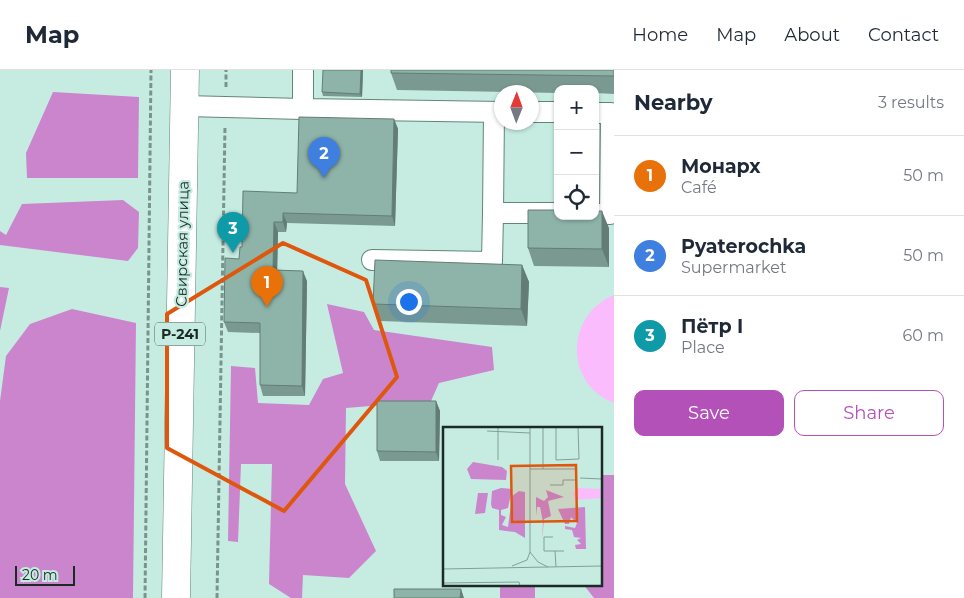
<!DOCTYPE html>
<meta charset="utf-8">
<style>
body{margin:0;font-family:Montserrat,sans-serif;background:#f6f6f7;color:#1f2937}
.controls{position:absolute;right:15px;top:15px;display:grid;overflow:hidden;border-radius:10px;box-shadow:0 1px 4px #0004}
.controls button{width:45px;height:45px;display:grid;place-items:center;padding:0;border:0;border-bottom:1px solid #e0e1e3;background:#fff;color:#1f2937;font:25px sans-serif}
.compass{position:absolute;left:494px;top:15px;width:45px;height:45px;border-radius:50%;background:#fff;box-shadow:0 1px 4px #0004;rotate:1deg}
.scale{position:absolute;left:15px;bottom:12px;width:60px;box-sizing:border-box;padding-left:5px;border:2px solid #1c2a26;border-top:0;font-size:14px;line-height:18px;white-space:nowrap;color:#1c2a26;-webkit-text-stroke:4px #c6ece2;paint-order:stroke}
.you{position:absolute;left:408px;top:231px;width:18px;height:18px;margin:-12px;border:4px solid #fff;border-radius:50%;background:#1a73e8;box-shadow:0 0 0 8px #1a73e833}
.badge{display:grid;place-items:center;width:32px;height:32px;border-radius:50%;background:#b351b8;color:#fff;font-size:16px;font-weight:700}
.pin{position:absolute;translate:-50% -41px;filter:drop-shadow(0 1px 2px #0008)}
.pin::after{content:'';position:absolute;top:26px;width:18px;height:15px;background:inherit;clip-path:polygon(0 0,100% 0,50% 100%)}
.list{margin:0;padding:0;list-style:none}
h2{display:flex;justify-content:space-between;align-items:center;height:65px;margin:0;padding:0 20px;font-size:21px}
h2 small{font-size:16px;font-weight:400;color:#747a83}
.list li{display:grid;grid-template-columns:32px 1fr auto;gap:15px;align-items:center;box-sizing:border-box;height:80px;padding:0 20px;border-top:1px solid #e0e1e3}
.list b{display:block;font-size:19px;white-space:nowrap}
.list p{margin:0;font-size:16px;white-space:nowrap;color:#747a83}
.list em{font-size:16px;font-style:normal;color:#747a83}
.actions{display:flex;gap:10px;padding:15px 20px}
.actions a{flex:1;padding:11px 0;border:1px solid #b351b8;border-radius:10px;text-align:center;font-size:18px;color:#b351b8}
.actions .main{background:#b351b8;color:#fff}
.icon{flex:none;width:28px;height:28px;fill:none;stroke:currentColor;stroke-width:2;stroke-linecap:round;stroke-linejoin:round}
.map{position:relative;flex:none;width:614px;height:528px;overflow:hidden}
header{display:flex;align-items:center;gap:30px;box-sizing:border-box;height:70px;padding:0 25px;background:#fff;border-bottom:1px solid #e0e1e3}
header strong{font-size:24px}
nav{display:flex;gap:28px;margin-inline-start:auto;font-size:18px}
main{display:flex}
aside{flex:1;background:#fff}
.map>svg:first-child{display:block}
.green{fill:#fabcfc}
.forest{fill:#ca85cd}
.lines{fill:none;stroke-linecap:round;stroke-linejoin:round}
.minor-casing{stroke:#61857b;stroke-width:22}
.highway-casing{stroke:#61857b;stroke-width:29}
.path{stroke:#79948d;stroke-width:3;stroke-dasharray:5 2.5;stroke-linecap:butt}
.minor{stroke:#fff;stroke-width:20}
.highway{stroke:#fff;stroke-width:28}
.wall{fill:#7a9a91}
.shaded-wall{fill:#637d76}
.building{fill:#8eb3a9;stroke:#637d76}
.marked{fill:none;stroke:#de570d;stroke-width:4;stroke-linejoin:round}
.labels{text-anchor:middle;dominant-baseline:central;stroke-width:4.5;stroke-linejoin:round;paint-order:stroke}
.shield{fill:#c6ece2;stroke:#4f645e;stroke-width:1}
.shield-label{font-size:14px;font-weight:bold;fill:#1c2a26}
.street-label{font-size:15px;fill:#1c2a26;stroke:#c6ece2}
.inset-road{fill:none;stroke:#829e97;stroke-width:1}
.view{fill:#de570d;fill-opacity:0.15;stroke:#de570d;stroke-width:2.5}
.inset-edge{fill:none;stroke:#1c2a26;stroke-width:2.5}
</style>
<header>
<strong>Map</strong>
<nav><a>Home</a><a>Map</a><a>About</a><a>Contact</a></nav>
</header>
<main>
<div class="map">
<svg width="614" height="528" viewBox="0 0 614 528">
<rect width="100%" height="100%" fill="#c6ece2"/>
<!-- green -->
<path class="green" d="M 614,225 L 614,333 C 564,314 565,245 614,225 Z"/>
<!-- forest -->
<path class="forest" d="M 53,22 L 139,27 L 138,108 L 27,108 L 26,83 Z
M 123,130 L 139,142 L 138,178 L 128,191 L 0,175 L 0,161 L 6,165 L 22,134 Z
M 0,217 L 9,218 L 0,261 Z
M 327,234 L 364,242 L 374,260 L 492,277 L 494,300 L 439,313 L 431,331 L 346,338 L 345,414 L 376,481 L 349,508 L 303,505 L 302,528 L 291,528 L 269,514 L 272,394 L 241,394 L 238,472 L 228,471 L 231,296 L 255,298 L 258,333 L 309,335 L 323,309 L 343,303 Z
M 72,239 L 136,253 L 133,528 L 0,528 L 0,331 L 6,286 L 30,254 Z
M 600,405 L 614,405 L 614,528 L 594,528 L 583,514 L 600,514 Z
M 500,514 L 535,514 L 535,528 L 500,528 Z"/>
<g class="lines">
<defs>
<path id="minor" d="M 184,36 L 303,39 L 303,0
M 303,39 L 502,42
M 532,42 L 558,42
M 595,43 L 611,43 L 610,144 L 595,144
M 493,143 L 494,42
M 372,190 L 492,192 L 493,143 L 558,143"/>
<path id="highway" d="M 176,528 L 185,0"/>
</defs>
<!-- minor casing -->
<use href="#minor" class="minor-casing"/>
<!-- highway casing -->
<use href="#highway" class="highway-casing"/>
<!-- path -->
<path class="path" d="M 226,17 L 226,0
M 145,528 L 151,0
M 217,528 L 225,56"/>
<!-- minor -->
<use href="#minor" class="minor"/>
<!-- highway -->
<use href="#highway" class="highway"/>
</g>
<!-- wall -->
<path class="wall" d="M 363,0 L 362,27 L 323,26 L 322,22 Z
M 614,0 L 614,24 L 595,23 L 595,19 L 558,19 L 558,23 L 397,20 L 391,3 Z
M 394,49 L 398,59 L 395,156 L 287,153 L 286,162 L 278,162 L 277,200 L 307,211 L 305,326 L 263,326 L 260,315 L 260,263 L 228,262 L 224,252 L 242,177 L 297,123 Z
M 609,158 L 609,197 L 534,196 L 528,178 Z
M 522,195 L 529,212 L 527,256 L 380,251 L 373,234 Z
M 436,331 L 440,341 L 439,391 L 380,391 L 377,381 Z"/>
<!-- shaded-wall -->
<path class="shaded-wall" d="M 361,0 L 363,0 L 362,27 L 360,24 Z
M 394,49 L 398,59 L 395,156 L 392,146 Z
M 602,141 L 609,158 L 609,197 L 602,179 Z
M 283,143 L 287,153 L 286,162 L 283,152 Z
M 274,152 L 278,162 L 277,210 L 273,200 Z
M 522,195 L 529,212 L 527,256 L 521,239 Z
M 303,201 L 307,211 L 305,326 L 302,316 Z
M 436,331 L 440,341 L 439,391 L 436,382 Z
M 461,519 L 464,528 L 460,528 Z"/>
<!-- building -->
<path class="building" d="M 323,0 L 361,0 L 360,24 L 322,22 Z
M 391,0 L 614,0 L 614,6 L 391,3 Z
M 299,47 L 394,49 L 392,146 L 283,143 L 283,152 L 274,152 L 273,200 L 303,201 L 302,316 L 260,315 L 260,253 L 224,252 L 225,188 L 239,189 L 240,177 L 242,177 L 243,121 L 297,123 Z
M 528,140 L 558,140 L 558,146 L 595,146 L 595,141 L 602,141 L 602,179 L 528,178 Z
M 375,190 L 522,195 L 521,239 L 373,234 Z
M 377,331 L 436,331 L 436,382 L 377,381 Z
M 394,519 L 461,519 L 460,528 L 394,528 Z"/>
<!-- marked area -->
<path class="marked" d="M 283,173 L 366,210 L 397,307 L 284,441 L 167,378 L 167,244 Z"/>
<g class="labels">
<!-- shield labels -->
<rect class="shield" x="155" y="252.5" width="50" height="23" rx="4"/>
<g class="shield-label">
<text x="180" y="264">Р-241</text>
</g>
<!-- street labels -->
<g class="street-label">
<text transform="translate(182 174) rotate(-89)">Свирская улица</text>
</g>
</g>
<!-- overview -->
<g transform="translate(443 357)">
<rect width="159" height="159" fill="#c6ece2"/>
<path d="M 134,61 L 159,62 L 159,71 L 132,73 L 130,66 Z" fill="#fabcfc"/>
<path d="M 30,35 L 59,40 L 64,44 L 63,53 L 28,52 L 24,42 ZM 58,61 L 69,62 L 65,81 L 58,83 L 58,88 L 63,90 L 59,98 L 65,100 L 69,69 L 76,64 L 82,65 L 82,111 L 72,105 L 56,103 L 56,83 L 49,81 L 48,77 L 49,64 ZM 103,63 L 121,70 L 105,74 L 108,89 L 101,92 L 99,113 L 100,95 L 97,80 L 94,80 L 93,89 L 93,70 L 101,74 L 105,70 ZM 35,66 L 45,66 L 42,86 L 32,87 ZM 142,80 L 143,122 L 133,122 L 132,118 L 138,117 L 134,113 L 138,111 L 131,110 L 129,103 L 122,102 L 122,99 L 132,101 L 134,96 L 128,90 L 126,97 L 122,97 L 115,82 Z" fill="#ca85cd"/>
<path class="inset-road" d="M 55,0 L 55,33M 87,0 L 87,125 L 95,135 L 105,140 L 159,139M 113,0 L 113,33 L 136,32 L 135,0M 44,4 L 87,6M 87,42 L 100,42 L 100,0M 100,42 L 133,42 L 133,53 L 120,53 L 120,58 L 107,58M 137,51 L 159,52M 110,110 L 101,110 L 101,124 L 121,124M 112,124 L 113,140M 69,139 L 84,133 L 87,125M 0,142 L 105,140M 0,156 L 76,155 L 77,159"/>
<path class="view" d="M 133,38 L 134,94 L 69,95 L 68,39 Z"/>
<rect width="159" height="159" class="inset-edge"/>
</g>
</svg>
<div class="controls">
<button>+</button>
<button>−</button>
<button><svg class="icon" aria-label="locate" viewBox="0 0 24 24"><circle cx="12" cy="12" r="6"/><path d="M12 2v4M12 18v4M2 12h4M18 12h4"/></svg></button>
</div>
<svg class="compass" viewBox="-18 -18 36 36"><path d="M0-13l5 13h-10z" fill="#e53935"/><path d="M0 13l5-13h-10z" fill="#747a83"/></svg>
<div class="scale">20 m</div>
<div class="you"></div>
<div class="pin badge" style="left:267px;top:237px;background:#e8710a">1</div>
<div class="pin badge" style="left:324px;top:108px;background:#3f7fe0">2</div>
<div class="pin badge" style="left:233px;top:183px;background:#0f9aa8">3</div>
</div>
<aside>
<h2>Nearby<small>3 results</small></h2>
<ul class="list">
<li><span class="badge" style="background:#e8710a">1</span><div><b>Монарх</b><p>Café</p></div><em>50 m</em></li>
<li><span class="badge" style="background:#3f7fe0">2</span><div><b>Pyaterochka</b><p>Supermarket</p></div><em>50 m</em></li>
<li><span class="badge" style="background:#0f9aa8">3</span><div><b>Пётр I</b><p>Place</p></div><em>60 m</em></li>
</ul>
<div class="actions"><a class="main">Save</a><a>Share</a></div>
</aside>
</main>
